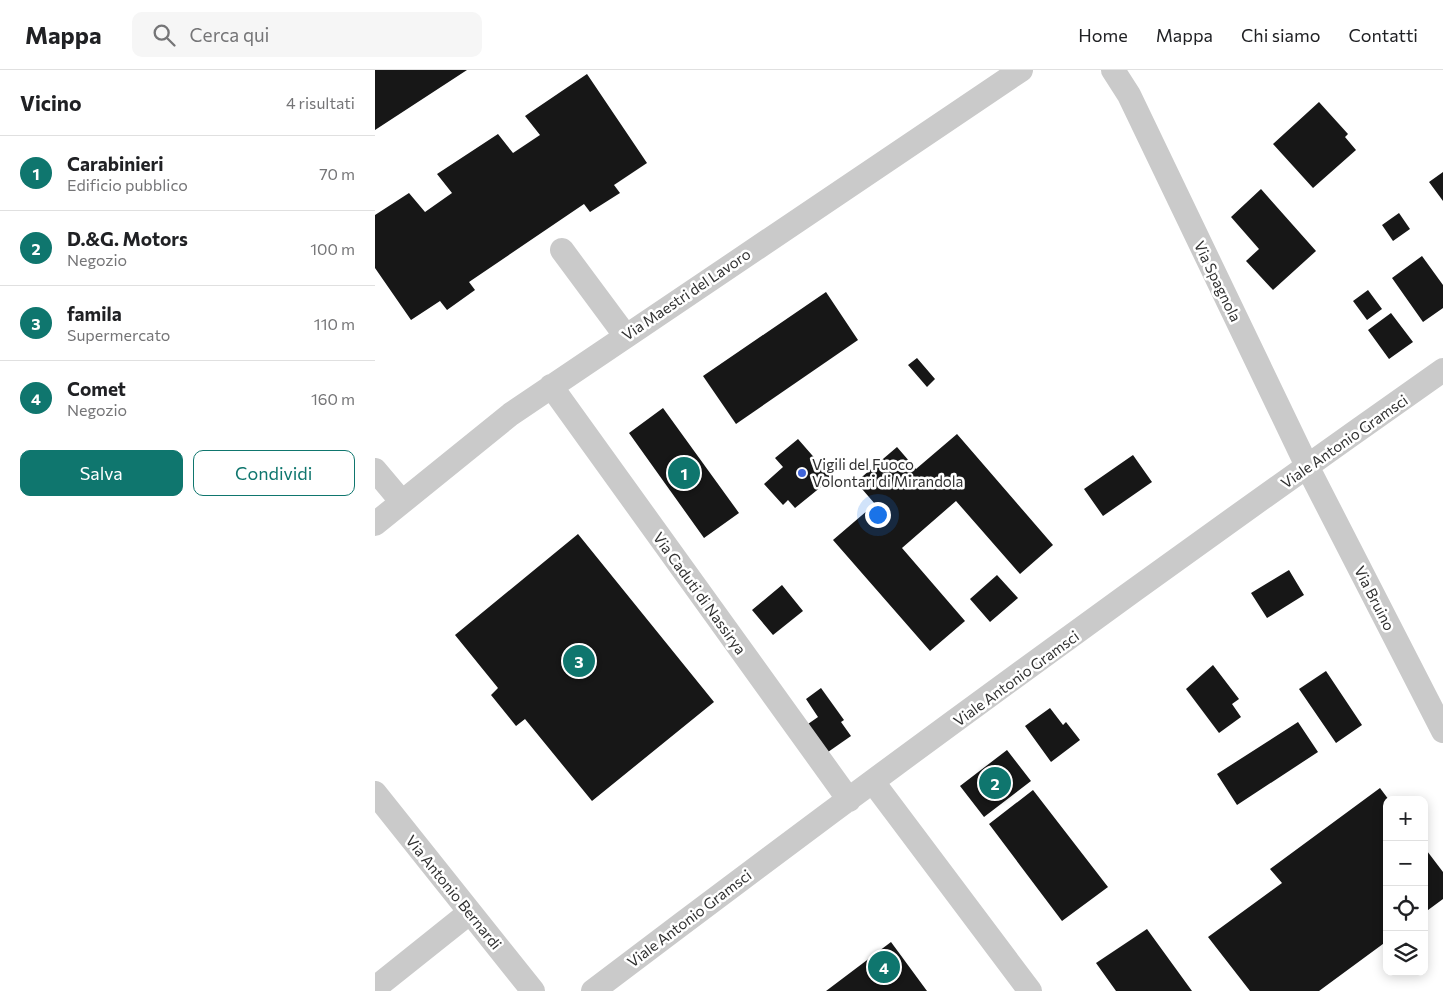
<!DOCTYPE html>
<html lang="it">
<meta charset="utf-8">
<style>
body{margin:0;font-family:Commissioner,sans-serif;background:#f6f6f6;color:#202124}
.controls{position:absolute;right:15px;bottom:15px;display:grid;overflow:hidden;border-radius:10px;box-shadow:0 2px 12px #0003}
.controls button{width:45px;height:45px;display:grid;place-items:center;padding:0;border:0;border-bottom:1px solid #e0e0e0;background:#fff;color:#202124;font:25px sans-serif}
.you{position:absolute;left:502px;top:444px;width:18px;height:18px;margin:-12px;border:4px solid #fff;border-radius:50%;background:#1a73e8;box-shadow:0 0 0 8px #1a73e833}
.badge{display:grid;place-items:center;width:32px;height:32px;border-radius:50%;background:#0f766e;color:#fff;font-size:16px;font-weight:700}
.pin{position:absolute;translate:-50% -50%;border:2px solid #fff;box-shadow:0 1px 5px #0006}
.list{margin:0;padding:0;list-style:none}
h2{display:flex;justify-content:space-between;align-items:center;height:65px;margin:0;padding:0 20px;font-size:21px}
h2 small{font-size:16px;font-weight:400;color:#757577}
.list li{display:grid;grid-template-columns:32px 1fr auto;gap:15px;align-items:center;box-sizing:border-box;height:75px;padding:0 20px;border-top:1px solid #e0e0e0}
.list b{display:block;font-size:19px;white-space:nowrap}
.list p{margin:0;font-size:16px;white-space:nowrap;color:#757577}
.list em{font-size:16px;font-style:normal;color:#757577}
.actions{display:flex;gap:10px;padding:15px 20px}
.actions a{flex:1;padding:11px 0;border:1px solid #0f766e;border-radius:10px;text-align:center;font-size:18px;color:#0f766e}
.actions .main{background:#0f766e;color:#fff}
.icon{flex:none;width:28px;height:28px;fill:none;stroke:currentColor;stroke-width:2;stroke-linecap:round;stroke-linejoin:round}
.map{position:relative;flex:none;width:1068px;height:921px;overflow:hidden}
header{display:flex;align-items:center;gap:30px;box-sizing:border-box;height:70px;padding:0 25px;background:#fff;border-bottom:1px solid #e0e0e0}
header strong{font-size:24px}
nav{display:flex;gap:28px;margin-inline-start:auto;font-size:18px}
.search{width:350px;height:45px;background:#f6f6f6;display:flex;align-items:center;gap:12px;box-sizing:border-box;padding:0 18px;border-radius:10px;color:#757577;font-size:19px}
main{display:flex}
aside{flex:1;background:#fff}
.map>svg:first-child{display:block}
.building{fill:#171717}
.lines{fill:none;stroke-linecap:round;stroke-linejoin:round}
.minor{stroke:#cacaca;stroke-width:24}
.poi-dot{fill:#4165d9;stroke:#fff;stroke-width:2}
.labels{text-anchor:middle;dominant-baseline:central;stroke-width:5;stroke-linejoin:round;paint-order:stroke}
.street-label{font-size:15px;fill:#303030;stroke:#fff}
.poi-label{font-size:15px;fill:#303030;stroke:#fff;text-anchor:start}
</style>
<header>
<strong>Mappa</strong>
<div class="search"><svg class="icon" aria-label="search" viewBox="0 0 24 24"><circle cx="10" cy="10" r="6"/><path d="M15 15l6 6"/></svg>Cerca qui</div>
<nav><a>Home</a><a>Mappa</a><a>Chi siamo</a><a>Contatti</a></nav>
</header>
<main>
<aside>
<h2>Vicino<small>4 risultati</small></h2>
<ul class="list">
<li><span class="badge">1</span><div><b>Carabinieri</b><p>Edificio pubblico</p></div><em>70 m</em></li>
<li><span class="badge">2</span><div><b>D.&amp;G. Motors</b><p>Negozio</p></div><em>100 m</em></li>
<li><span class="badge">3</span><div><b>famila</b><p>Supermercato</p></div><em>110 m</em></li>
<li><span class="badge">4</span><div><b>Comet</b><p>Negozio</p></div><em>160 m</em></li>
</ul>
<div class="actions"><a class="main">Salva</a><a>Condividi</a></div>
</aside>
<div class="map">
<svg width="1068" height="921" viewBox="0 0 1068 921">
<rect width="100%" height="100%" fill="#fff"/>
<!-- building -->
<path class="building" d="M 0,0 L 92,0 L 0,60 Z
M 212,4 L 272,93 L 239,115 L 245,123 L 215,142 L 209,134 L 94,212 L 100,220 L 72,240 L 65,231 L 36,250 L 0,198 L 0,145 L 34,123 L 50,142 L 77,123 L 62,104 L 123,64 L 138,83 L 165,65 L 150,46 Z
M 944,32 L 973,64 L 970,67 L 981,80 L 938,118 L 898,74 Z
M 1068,102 L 1068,131 L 1054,112 Z
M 886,119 L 941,181 L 898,220 L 871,191 L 884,179 L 856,147 Z
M 1024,143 L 1035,159 L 1018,171 L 1007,155 Z
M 1047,186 L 1068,215 L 1068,238 L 1048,252 L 1017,208 Z
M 993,220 L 1007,239 L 992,250 L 978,231 Z
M 451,222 L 483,270 L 361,354 L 328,306 Z
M 1016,243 L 1038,272 L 1014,289 L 993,260 Z
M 542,288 L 560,309 L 552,317 L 533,295 Z
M 288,338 L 364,443 L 329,468 L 254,363 Z
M 582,364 L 678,475 L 645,504 L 581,431 L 527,478 L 590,551 L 555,581 L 458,470 L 500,434 L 481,412 L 522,377 L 541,399 Z
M 423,369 L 457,408 L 420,438 L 413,430 L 408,435 L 389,414 L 408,397 L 400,388 Z
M 758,385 L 777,412 L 728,446 L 709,419 Z
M 203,464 L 339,632 L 217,731 L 150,649 L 141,656 L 116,625 L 123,618 L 80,565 Z
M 914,500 L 929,525 L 892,548 L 876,523 Z
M 622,505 L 643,528 L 615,552 L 595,529 Z
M 407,515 L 428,541 L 398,565 L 377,540 Z
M 838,595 L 864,629 L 857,634 L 866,647 L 844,663 L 811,619 Z
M 951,601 L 987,655 L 961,673 L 924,619 Z
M 446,618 L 469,650 L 466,652 L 476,666 L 453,682 L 433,654 L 443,647 L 431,629 Z
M 675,638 L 688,655 L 691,652 L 705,670 L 676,692 L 650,656 Z
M 923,652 L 943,682 L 862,735 L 842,704 Z
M 632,680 L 656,711 L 609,747 L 585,716 Z
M 1005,718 L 1014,730 L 1012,730 L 1012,871 L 944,921 L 875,921 L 833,867 L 907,813 L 895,799 Z
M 658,720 L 733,817 L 687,851 L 614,754 Z
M 1049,777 L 1068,802 L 1068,829 L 1049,843 Z
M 772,859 L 817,921 L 741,921 L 721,893 Z
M 516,872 L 552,921 L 451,921 Z"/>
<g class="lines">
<!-- minor -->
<path class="minor" d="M 738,0 L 754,25 L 932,396 L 1068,661
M 187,180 L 250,265
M 176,316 L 474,730
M 0,400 L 27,432
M 0,454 L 136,344 L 646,0
M 498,712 L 655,921
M 0,723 L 158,921
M 0,918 L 94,843
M 218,921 C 497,709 781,502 1068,300"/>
</g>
<!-- markers -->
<circle class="poi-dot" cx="427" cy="403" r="5"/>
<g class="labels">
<!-- street labels -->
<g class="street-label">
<text transform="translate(843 211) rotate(64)">Via Spagnola</text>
<text transform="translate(311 224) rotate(-34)">Via Maestri del Lavoro</text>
<text transform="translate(969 371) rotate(-35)">Viale Antonio Gramsci</text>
<text transform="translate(325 523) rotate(54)">Via Caduti di Nassirya</text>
<text transform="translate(1000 528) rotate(63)">Via Bruino</text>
<text transform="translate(641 608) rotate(-36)">Viale Antonio Gramsci</text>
<text transform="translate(79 822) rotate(51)">Via Antonio Bernardi</text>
<text transform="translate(314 848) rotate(-37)">Viale Antonio Gramsci</text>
</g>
<!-- poi labels -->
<g class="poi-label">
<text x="437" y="394">Vigili del Fuoco<tspan x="437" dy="17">Volontari di Mirandola</tspan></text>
</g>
</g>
</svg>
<div class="controls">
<button>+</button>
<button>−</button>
<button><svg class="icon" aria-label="locate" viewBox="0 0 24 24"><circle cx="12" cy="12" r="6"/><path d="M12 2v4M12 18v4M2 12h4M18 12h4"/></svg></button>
<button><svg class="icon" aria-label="layers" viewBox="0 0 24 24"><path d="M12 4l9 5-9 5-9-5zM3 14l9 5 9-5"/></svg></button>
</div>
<div class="you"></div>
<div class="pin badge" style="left:309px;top:403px">1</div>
<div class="pin badge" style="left:620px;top:713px">2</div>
<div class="pin badge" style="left:204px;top:591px">3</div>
<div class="pin badge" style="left:509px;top:897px">4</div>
</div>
</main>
